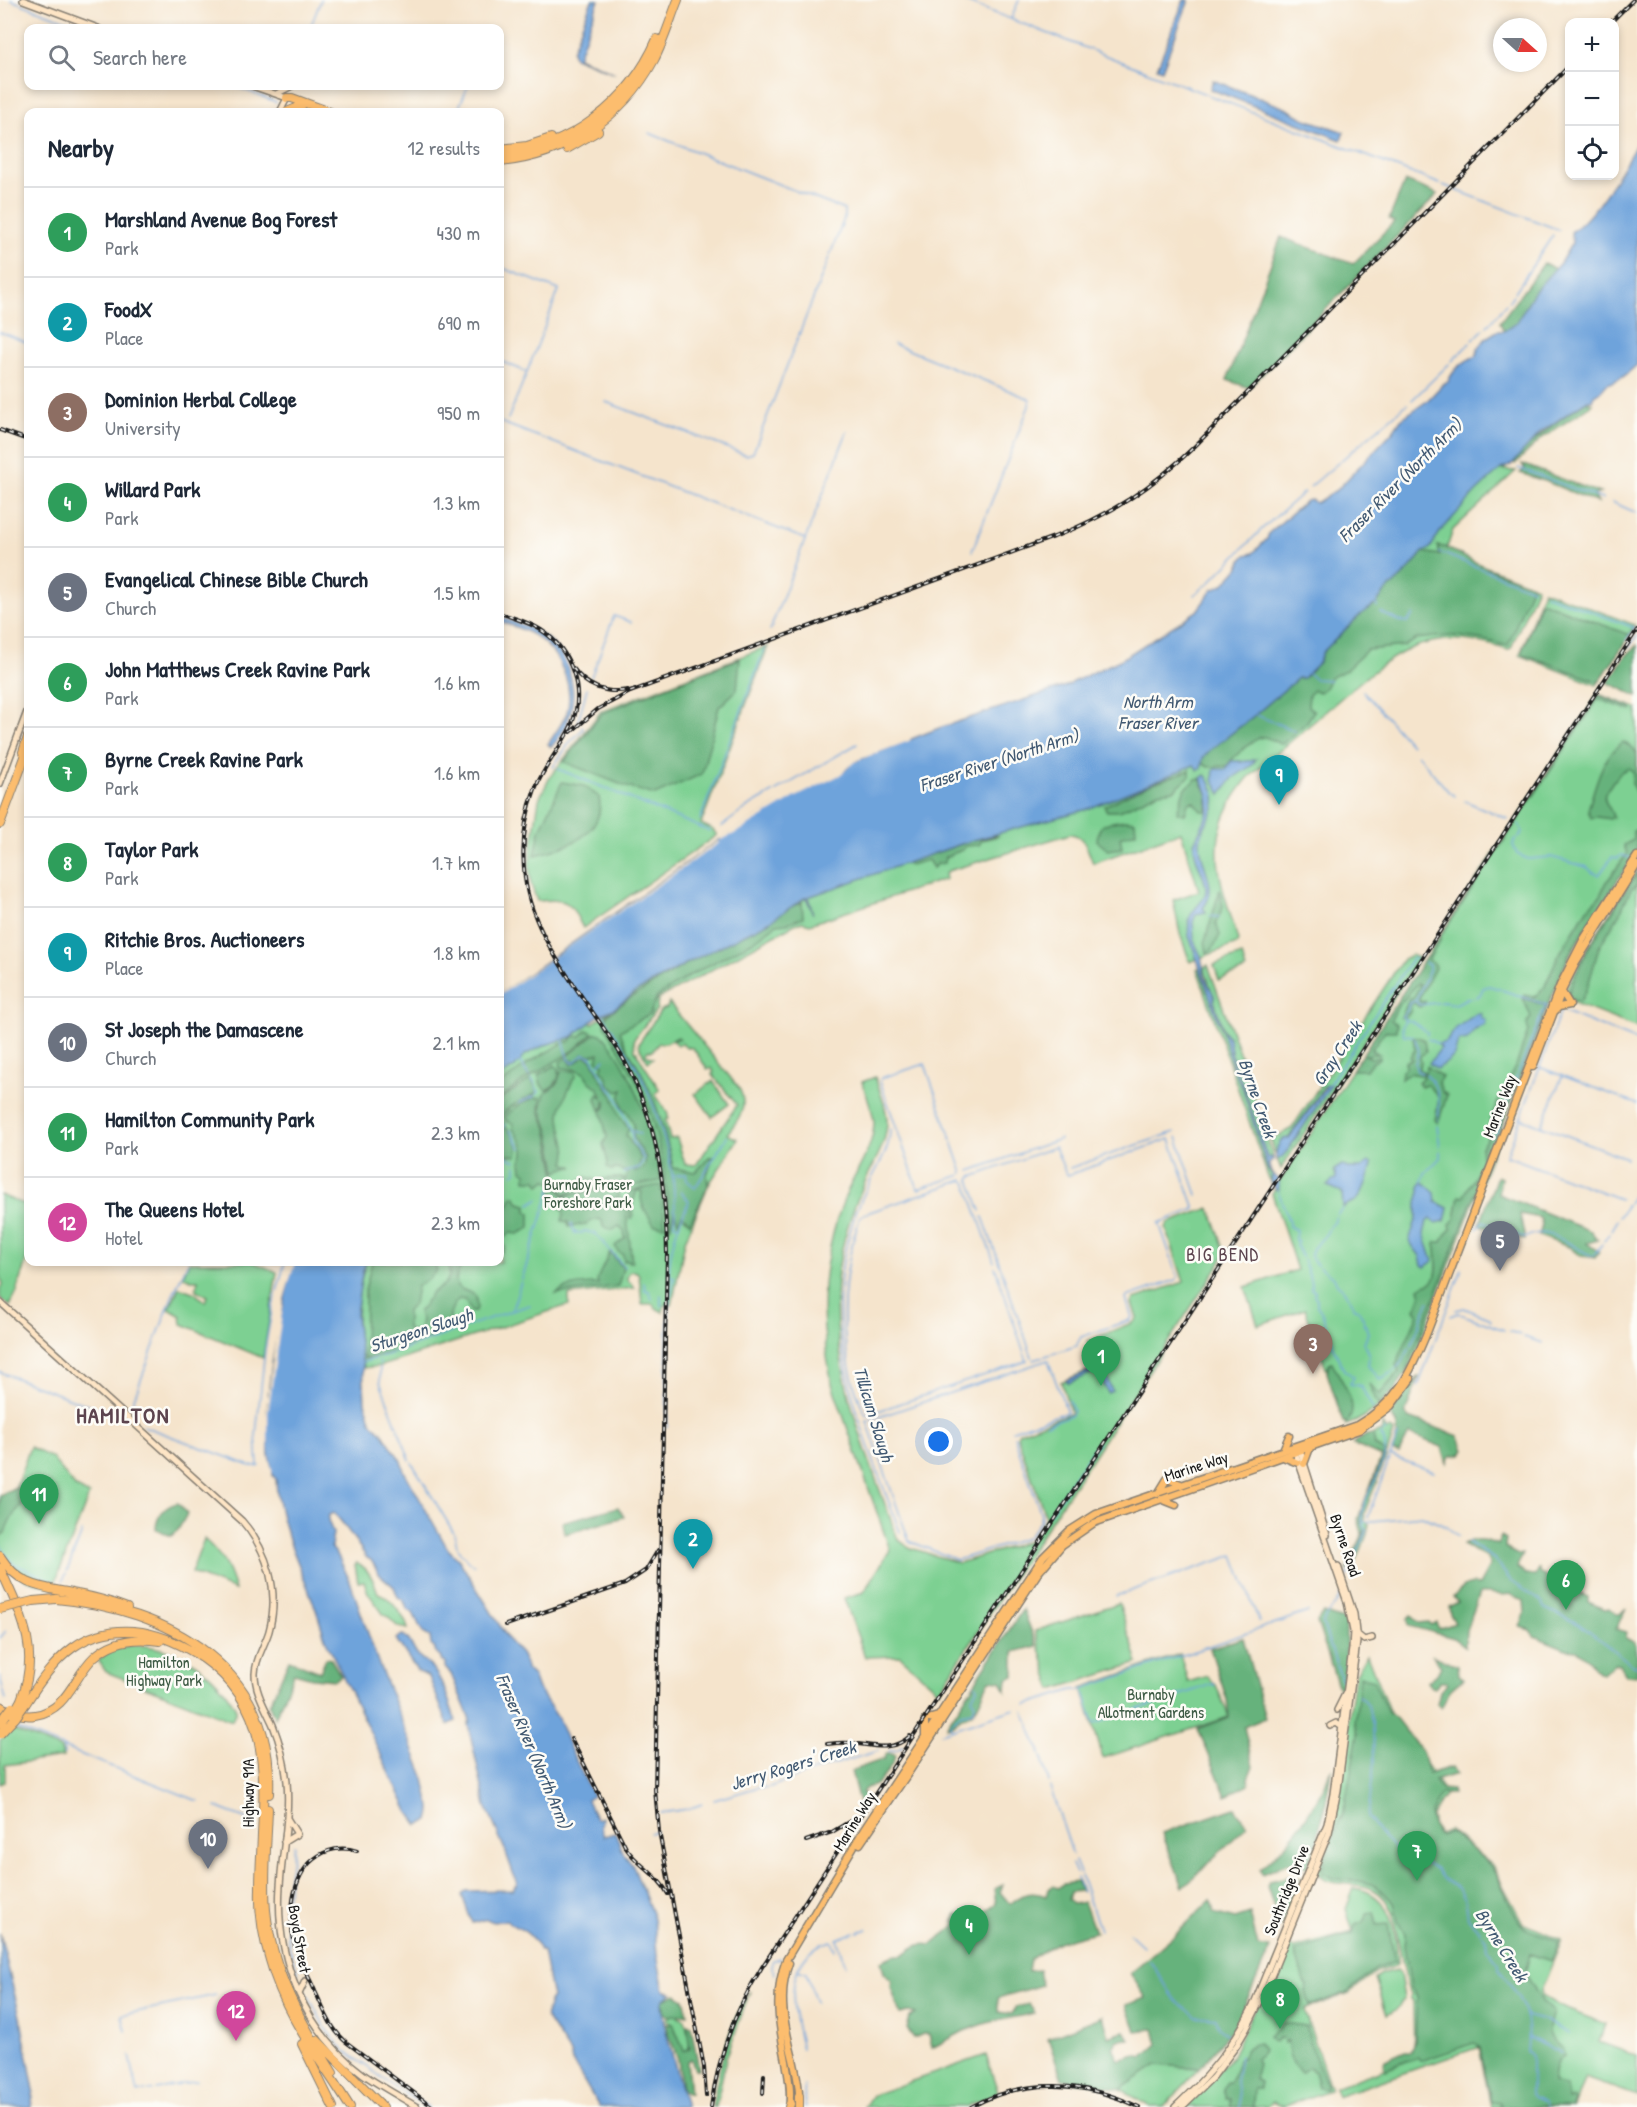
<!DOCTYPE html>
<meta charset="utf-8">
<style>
body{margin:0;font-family:"Patrick Hand",sans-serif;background:#f2f2f3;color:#1f2937}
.controls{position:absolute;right:18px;top:18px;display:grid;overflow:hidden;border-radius:12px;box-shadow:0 3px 9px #0003}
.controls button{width:54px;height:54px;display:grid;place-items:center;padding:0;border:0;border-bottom:2px solid #e0e1e3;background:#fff;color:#1f2937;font:30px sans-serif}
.compass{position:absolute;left:1493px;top:18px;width:54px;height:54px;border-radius:50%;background:#fff;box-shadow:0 3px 9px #0003;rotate:111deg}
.you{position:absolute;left:939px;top:1442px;width:21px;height:21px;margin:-15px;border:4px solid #fff;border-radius:50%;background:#1a73e8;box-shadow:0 0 0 9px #1a73e833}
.badge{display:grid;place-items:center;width:39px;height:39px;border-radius:50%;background:#1a73e8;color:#fff;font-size:20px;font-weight:700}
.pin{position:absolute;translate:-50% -50px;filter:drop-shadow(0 2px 3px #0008)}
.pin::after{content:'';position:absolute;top:32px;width:21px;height:18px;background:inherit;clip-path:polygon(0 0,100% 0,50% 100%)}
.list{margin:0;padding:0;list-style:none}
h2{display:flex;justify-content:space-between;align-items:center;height:78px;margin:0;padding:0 24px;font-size:26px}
h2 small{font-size:20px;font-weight:400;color:#747a83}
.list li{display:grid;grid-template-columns:39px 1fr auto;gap:18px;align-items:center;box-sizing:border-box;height:90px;padding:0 24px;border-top:2px solid #e0e1e3}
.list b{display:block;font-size:22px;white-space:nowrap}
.list p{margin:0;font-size:20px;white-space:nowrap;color:#747a83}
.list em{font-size:20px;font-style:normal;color:#747a83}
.icon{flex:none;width:33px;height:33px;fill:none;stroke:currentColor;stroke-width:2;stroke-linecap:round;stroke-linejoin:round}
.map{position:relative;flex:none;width:1637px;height:2107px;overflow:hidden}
.search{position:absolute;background:#fff;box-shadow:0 3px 9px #0003;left:24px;top:24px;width:480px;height:66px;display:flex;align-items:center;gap:15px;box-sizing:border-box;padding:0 21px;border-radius:12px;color:#747a83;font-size:22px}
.panel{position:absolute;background:#fff;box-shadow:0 3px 9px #0003;left:24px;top:108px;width:480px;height:1158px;border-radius:12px}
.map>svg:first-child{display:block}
.green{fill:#7dd092;stroke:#4c7657;stroke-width:1.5}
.forest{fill:#66b27c;stroke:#41674c;stroke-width:1.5}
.water{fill:#6ea3db;stroke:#45607c;stroke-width:1.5}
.pier{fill:#f5e4cc}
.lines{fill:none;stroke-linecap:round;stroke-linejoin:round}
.stream{stroke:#6ea3db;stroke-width:1.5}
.secondary-casing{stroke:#888074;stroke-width:8}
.primary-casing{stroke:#888074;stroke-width:9}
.highway-casing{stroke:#888074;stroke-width:10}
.secondary{stroke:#fee5c5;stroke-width:5}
.primary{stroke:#fcbd6e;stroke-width:6}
.highway{stroke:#fcbd6e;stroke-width:8}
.rail-casing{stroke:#1c1c1c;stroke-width:4}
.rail{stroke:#fdfcf7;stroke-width:1.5;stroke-dasharray:4.5;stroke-linecap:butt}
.highway-bridge-casing{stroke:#888074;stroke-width:10;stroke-linecap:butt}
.highway-bridge{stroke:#fcbd6e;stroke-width:8}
.labels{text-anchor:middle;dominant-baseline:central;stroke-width:5;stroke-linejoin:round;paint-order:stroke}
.street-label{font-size:16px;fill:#1c1c1c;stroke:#fdfcf7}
.park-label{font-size:16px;fill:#3e5b45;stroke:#fdfcf7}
.water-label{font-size:18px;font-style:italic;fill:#415972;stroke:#fdfcf7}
.neighbourhood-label{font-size:18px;letter-spacing:1.5px;fill:#5c444e;stroke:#fdfcf7}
.district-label{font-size:22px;font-weight:bold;letter-spacing:1.5px;fill:#5c444e;stroke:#fdfcf7}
</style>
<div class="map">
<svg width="1637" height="2107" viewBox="0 0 1637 2107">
<rect width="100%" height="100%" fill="#fdfcf7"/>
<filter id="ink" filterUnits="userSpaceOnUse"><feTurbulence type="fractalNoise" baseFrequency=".0167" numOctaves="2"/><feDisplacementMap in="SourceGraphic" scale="12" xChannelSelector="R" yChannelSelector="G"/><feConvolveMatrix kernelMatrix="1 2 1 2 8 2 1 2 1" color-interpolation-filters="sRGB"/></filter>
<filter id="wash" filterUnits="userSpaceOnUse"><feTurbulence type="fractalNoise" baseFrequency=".008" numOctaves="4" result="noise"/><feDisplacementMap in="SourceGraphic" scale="24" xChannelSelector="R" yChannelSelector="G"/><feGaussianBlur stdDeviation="1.35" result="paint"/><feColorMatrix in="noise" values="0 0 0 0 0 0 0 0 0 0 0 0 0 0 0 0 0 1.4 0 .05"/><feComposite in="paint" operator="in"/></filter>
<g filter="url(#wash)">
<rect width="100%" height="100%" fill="#f5e4cc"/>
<!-- green -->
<path class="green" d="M 1510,465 L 1502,470 L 1516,471 L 1453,530 L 1446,551 L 1537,587 L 1511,648 L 1508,650 C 1426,622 1391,655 1332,706 C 1304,730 1276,754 1248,778 C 1200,836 1219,876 1238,940 L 1237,944 L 1190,962 L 1180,934 L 1173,900 L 1199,891 L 1181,832 L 1093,863 C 1088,851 1085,835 1070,834 L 948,871 L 945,874 L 946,879 L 810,924 L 803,922 L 795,924 L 658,999 L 657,1009 L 634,1039 L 635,1051 L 637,1051 L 637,1054 L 660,1090 L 655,1094 L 668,1114 L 668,1119 L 665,1120 L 670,1139 L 677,1138 L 685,1164 L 696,1165 L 737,1105 L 712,1074 L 714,1072 L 711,1068 L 708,1070 L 693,1048 L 685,1047 L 682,1043 L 677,1046 L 673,1041 L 678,1038 L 680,1039 L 678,1037 L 666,1043 L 659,1043 L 652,1051 L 647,1051 L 646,1055 L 653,1058 L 648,1062 L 640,1049 L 639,1043 L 661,1010 L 667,1008 L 669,1003 L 739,1088 C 749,1107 739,1119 727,1134 L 738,1139 L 708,1186 L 707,1174 L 713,1157 L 709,1157 L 696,1173 L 679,1170 L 689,1173 L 706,1191 L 685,1241 L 672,1305 L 664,1305 L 663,1312 L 657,1309 L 652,1304 L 642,1304 L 639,1275 L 637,1272 L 632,1271 L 628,1274 L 627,1279 L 635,1288 L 569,1295 L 569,1305 L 381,1366 L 364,1368 C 363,1358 360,1353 359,1342 C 355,1315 358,1287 366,1262 L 500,1262 L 500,1076 L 515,1067 L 525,1055 L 545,1045 L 572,1037 L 590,1022 L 592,1024 L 621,1003 L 623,998 L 808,897 L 1001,828 L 1088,809 L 1146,777 L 1202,763 L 1308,672 L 1428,539 L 1480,476 Z
M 1543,590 L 1635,625 L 1597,685 L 1520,655 Z
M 768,646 L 701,824 L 712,829 L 717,835 L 583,928 C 568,900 570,899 537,901 L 531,884 L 529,864 L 539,799 L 550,777 L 601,711 Z
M 1598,694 L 1637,708 L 1637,849 L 1573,950 L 1558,980 L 1412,1364 C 1395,1391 1377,1415 1346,1425 L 1305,1309 L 1258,1325 L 1245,1287 L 1297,1270 L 1272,1193 Z
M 1637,870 L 1637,1028 L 1571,1002 L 1566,993 L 1567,986 L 1588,947 Z
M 1242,955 L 1246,970 L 1219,980 L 1214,965 Z
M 1411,955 L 1419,958 L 1417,962 L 1281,1169 L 1277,1159 L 1288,1150 L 1330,1086 L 1324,1086 L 1276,1156 L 1271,1140 L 1292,1128 L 1403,959 Z
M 1208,965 L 1242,1060 L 1273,1157 L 1268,1158 L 1266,1154 L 1244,1087 L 1242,1085 L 1228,1045 L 1229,1038 L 1223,1030 L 1204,967 Z
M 1199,968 L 1226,1041 L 1233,1068 L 1243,1089 L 1268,1170 L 1272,1174 L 1270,1183 L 1197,969 Z
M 875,1077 C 879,1090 887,1107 887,1121 C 887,1145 873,1163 864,1184 C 851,1212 842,1241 838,1271 C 827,1366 867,1452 898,1540 L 911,1548 L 959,1563 L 1030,1541 L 1045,1519 L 1045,1515 L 1017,1436 L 1019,1432 L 1071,1413 L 1061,1382 L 1094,1368 L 1088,1341 L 1134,1322 L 1137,1317 L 1132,1304 L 1134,1299 L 1184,1282 L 1166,1228 L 1168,1223 L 1210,1208 L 1226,1254 L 939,1691 L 900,1656 L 865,1657 L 844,1598 L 864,1592 L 890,1550 L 832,1384 C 822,1338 819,1292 830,1247 C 834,1227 840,1208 848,1190 C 858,1168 874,1146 874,1122 C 873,1109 866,1095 862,1082 Z
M 713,1081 L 729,1104 L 712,1117 L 695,1094 Z
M 0,1195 L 28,1206 L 28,1255 L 17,1289 L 18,1290 L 10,1306 L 0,1298 L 0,1289 L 3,1285 L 0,1273 Z
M 189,1262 L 253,1262 L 277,1272 L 263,1358 L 182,1324 L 181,1316 L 169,1309 L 179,1287 L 195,1293 L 205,1302 L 208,1296 L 196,1290 L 198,1280 L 191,1280 L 183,1276 Z
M 1382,1424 L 1387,1430 L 1391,1429 L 1394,1432 L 1384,1463 L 1364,1513 L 1365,1521 L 1369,1524 L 1367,1534 L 1355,1565 L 1351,1567 L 1365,1530 L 1361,1521 L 1362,1510 L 1385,1452 L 1375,1446 L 1373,1434 L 1382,1431 Z
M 30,1447 L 52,1458 L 75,1487 L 89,1495 L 53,1588 L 24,1579 L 0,1553 L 0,1495 L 16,1487 Z
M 204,1539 C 221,1554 229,1568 235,1590 L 191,1573 Z
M 356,1563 C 369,1567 374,1582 378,1593 C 389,1596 406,1618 408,1629 L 398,1627 L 388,1617 L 384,1615 L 368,1593 L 364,1581 L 358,1582 L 355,1565 Z
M 1119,1603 L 1138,1663 L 1052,1690 L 1035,1631 Z
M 130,1645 C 175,1645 215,1669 236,1709 L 232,1721 L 106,1672 L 98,1660 L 111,1650 Z
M 1180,1654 L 1188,1682 L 1207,1676 L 1216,1685 L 1229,1717 L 1103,1758 L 1082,1688 Z
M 1367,1655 L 1390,1713 L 1446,1794 L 1432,1815 L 1434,1827 L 1439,1834 L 1449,1830 L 1492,1865 L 1523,1923 L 1562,1940 L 1541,1991 L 1542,1996 L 1561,2007 L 1605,2024 L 1599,2042 L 1637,2056 L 1637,2096 L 1585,2077 L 1574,2107 L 1491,2107 L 1479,2047 L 1337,2096 L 1335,2087 L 1414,2058 L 1413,2001 L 1410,1998 L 1411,1994 L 1408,1989 L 1393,1915 C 1377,1867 1333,1896 1316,1872 L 1332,1829 L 1337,1807 L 1355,1676 Z
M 13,1730 L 61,1749 L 63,1757 L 5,1765 L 5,1782 L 0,1784 L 0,1740 Z
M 1354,1888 C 1391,1893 1396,1931 1398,1962 L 1395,1966 L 1376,1972 L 1349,1993 L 1306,2009 L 1305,2013 L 1330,2087 L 1329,2090 L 1283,2107 L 1273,2102 L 1267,2107 L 1185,2107 L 1231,2057 L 1285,1946 L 1294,1948 L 1353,1932 L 1346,1909 Z
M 1397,1970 L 1400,1973 L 1404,1999 L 1397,2009 L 1387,2015 L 1375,1978 L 1383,1973 Z
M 750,1991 L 726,2059 L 716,2107 L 712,2107 C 719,2067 728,2025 750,1991 Z
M 673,2014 L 685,2019 L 690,2042 L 688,2050 L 684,2051 L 673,2024 L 667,2021 L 667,2019 Z
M 986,2055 L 998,2092 L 965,2107 L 864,2107 L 872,2095 Z
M 1157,2065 L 1200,2068 L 1164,2107 L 1150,2107 L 1121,2089 Z"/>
<!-- forest -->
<path class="forest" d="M 1405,181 L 1438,194 L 1249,388 L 1227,380 L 1281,237 L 1353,264 L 1394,222 L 1389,219 Z
M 1544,263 L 1555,269 L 1534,292 L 1517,322 L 1504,331 L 1500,322 Z
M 1587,401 L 1593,404 L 1541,439 L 1515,464 L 1513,462 C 1535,437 1559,419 1587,401 Z
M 1522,464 L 1600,493 L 1594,495 L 1598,503 L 1547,482 L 1520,473 L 1525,469 Z
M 1437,546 L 1445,547 L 1489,569 L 1532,585 L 1508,646 L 1479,639 L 1457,636 L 1435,637 L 1417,639 L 1405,646 L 1367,650 L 1346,670 L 1330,678 L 1325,688 L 1320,692 L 1313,690 L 1309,695 L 1308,706 L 1314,711 L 1307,722 L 1282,744 C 1275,743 1271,738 1264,737 C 1256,736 1231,759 1227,766 L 1208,767 L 1202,763 L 1202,758 L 1209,751 L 1255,715 L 1298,678 L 1303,678 L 1319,662 L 1322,653 L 1361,614 L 1376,604 L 1384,593 L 1407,572 L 1423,552 L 1440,555 Z
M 1541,601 L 1630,635 L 1599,682 L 1521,653 Z
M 1637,645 L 1637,696 L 1608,683 L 1624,658 Z
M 740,658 L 737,690 L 719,707 L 702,774 L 655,795 L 627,787 L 564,762 L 602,713 Z
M 1598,695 L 1633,709 L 1632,711 L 1598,699 L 1440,937 L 1440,941 L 1428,960 L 1434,964 L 1435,968 L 1419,998 L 1420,1002 L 1425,1001 L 1425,1004 L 1419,1007 L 1414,1003 L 1411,1004 L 1411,1011 L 1404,1018 L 1401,1017 L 1409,999 L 1412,999 L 1420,985 L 1418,983 L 1398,1006 L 1391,1020 L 1397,1024 L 1396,1031 L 1385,1031 L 1371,1050 L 1379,1054 L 1365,1055 L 1371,1058 L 1380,1057 L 1380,1059 L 1371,1063 L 1366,1070 L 1352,1070 Z
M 1623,742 L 1633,748 L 1637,754 L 1637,794 L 1632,785 L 1633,771 L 1628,768 L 1621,772 L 1615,780 L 1613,781 C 1611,786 1607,788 1605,794 C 1602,802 1612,809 1613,817 L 1610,819 L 1597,817 L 1591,818 L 1588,810 C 1596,784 1601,757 1623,742 Z
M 1190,770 L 1190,776 L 1174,790 L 1159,792 L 1119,811 L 1107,811 L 1104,806 L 1148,785 Z
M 1196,779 L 1200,779 L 1208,795 L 1207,811 L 1201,811 L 1193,801 L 1188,804 L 1185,814 L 1177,812 L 1184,790 Z
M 562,782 L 584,786 L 599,797 C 606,835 565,848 535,855 L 540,830 Z
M 1125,820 L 1135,821 L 1136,832 L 1120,837 L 1122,848 L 1108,850 L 1097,841 C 1098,820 1108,823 1125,820 Z
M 1637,830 L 1637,851 L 1569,954 L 1548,1005 L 1524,997 L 1525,995 L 1534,997 L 1544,988 L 1558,956 L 1587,909 L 1599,897 L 1608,880 L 1627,854 L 1624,845 L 1633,840 L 1633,831 Z
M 996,835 L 998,836 L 982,840 L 979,845 L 966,846 L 962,850 L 945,857 L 944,863 L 937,864 L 933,868 L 928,860 L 910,865 L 906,863 L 974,840 Z
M 1637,873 L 1637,885 L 1631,889 L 1620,913 L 1599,947 L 1588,986 L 1580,1002 L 1572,1000 L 1568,993 L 1587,950 Z
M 1220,889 L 1223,907 L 1216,923 L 1220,935 L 1212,950 L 1207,953 L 1205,941 Z
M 802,902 L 803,917 L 788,923 L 777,924 L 754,941 L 691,975 L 657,997 L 650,1014 L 620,1031 C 625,1049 638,1063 645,1080 C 659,1108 667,1138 673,1168 L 696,1172 L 709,1157 L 713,1157 L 707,1174 L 708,1186 L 690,1223 L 682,1215 L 678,1222 L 674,1212 L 670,1228 C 667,1188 662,1149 649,1111 C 638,1080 620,1052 605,1025 L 607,1015 L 630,998 L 691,961 L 769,922 L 784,910 Z
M 1523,998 L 1547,1006 L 1405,1374 L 1394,1391 L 1378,1405 L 1369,1384 L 1380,1394 L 1399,1372 L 1396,1365 L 1418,1314 L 1415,1309 L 1421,1296 L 1419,1288 C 1423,1285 1429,1284 1433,1281 C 1440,1275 1436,1252 1435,1243 L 1436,1242 L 1442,1242 L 1445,1235 L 1451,1229 L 1450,1224 L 1455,1219 L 1459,1196 L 1463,1197 C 1472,1182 1485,1163 1481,1147 L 1487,1139 L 1490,1122 L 1500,1097 L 1517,1063 L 1528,1031 L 1527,1023 L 1531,1017 Z
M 587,1030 L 593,1033 L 573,1051 L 530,1077 L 526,1072 L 529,1077 L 500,1098 L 500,1085 L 523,1067 L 525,1069 L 526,1064 L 566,1041 L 568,1042 L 575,1036 L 580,1037 Z
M 596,1033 L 601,1034 C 632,1064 656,1138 661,1181 L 617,1189 L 603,1184 L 600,1179 L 622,1178 L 625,1181 L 627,1172 L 617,1169 L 611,1170 L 607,1167 L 608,1163 L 603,1144 L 607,1137 L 601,1111 L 606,1107 L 606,1101 L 605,1100 L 605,1106 L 600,1110 L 596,1099 L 598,1094 L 602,1097 L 599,1089 L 589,1081 L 584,1073 L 575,1069 L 561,1068 L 560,1062 L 567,1057 L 572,1065 L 585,1056 L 592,1059 L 601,1079 L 613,1096 L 620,1117 L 629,1129 L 626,1135 L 641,1158 L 639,1167 L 633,1170 L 636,1171 L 644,1168 L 646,1158 L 633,1137 L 634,1125 L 627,1111 L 623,1109 L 620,1097 L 623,1090 L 618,1092 L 609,1085 L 606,1075 L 601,1069 L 603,1064 L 597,1060 L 599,1053 L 591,1055 L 583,1054 L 576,1062 L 569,1059 L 568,1056 Z
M 1419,1037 L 1424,1040 L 1426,1052 L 1420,1056 L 1421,1063 L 1418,1069 L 1424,1072 L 1423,1075 C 1414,1076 1410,1069 1401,1079 L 1402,1071 L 1406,1066 L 1405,1062 L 1412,1059 L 1410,1057 L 1415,1050 L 1413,1038 Z
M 555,1065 L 559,1069 C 560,1079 556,1086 546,1090 C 539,1086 541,1081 538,1075 Z
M 1427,1066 L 1442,1077 L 1438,1082 L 1443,1092 L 1447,1095 L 1438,1123 L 1435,1120 L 1439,1098 L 1427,1084 L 1421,1087 L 1418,1083 L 1424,1075 Z
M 561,1071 L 575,1071 L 576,1077 L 573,1079 C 569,1091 560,1103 560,1116 C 560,1131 571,1149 565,1163 L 574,1167 L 567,1167 L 557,1171 L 550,1134 L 541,1108 L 545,1093 L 557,1084 Z
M 531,1079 L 537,1090 L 535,1094 C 523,1101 507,1105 500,1119 L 504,1124 L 500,1128 L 500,1100 Z
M 541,1097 L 540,1111 L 547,1128 L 556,1174 L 554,1184 L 546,1180 L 540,1185 L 537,1180 L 526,1180 L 526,1173 L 522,1170 L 521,1161 C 529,1150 520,1139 513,1129 L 513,1123 L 508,1122 L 504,1118 C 512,1108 529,1098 541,1097 Z
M 506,1127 C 513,1135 522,1144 517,1156 L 500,1154 L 500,1132 Z
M 1497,1176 L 1501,1178 L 1498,1194 L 1591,1231 L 1598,1240 L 1587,1243 L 1599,1252 L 1595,1258 L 1579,1255 L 1569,1247 L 1539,1236 L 1542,1225 L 1540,1218 L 1520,1214 L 1525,1240 L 1479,1225 Z
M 586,1177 C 596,1178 600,1184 608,1188 L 564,1194 L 558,1185 C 561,1186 564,1187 567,1188 C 576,1190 578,1180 586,1177 Z
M 661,1185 L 665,1226 L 654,1225 C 648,1214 638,1204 642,1192 L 637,1190 L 632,1206 L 633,1218 L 630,1218 L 627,1199 L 630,1191 L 637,1189 Z
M 557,1186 C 585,1229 587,1201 622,1199 L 627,1218 L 632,1262 L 629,1262 L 628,1260 L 624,1261 L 623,1255 L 618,1252 L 615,1246 L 625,1238 L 624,1231 L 619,1226 L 613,1230 L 603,1227 L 602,1221 L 599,1219 L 590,1221 L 587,1224 L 569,1227 L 568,1222 L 562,1221 L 564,1214 L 562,1208 L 558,1207 L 559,1198 L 551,1191 Z
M 610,1189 L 615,1191 L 620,1196 C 602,1206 578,1216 565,1195 Z
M 513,1196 L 516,1197 L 519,1203 L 527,1205 L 527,1211 L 530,1213 L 530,1228 L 518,1234 L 510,1233 L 503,1238 L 502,1243 L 505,1247 L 503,1252 L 500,1252 L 500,1205 L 509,1205 Z
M 610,1252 L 623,1268 L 618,1286 L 556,1294 C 565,1285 586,1284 598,1284 L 597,1279 Z
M 372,1262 L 434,1262 L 437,1270 L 429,1279 L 417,1286 L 414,1304 L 407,1311 L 407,1328 L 410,1331 L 419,1330 L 421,1320 L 418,1312 L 424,1306 L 426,1300 L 429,1299 L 431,1293 C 445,1286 454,1278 447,1262 L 463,1262 L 456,1278 L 457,1286 C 464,1292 470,1291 476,1296 L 477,1309 L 475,1312 L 471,1312 L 465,1300 L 459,1299 C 452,1306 448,1314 451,1323 L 455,1325 L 453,1328 L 395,1352 L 365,1359 L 364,1357 L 365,1290 Z
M 1332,1362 C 1339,1378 1363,1407 1346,1423 L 1343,1422 L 1327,1373 L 1329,1363 Z
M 1419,1376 L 1405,1414 L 1409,1418 L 1459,1436 L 1464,1450 L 1461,1454 L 1450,1456 L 1447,1463 L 1442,1447 L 1409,1434 L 1399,1453 L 1392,1451 C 1398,1435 1401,1428 1390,1414 Z
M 1373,1434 L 1375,1446 L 1385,1452 L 1362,1510 L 1361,1521 L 1365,1529 L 1354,1561 L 1351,1567 L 1346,1571 L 1362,1533 L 1358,1519 L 1381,1457 L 1352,1444 L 1367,1435 Z
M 16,1487 L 27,1496 C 19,1511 9,1516 5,1533 L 0,1536 L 0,1495 Z
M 178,1503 L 187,1514 L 178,1530 L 171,1536 L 156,1529 C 156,1517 165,1505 178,1503 Z
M 618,1507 L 624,1517 L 565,1534 L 562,1522 Z
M 1501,1536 L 1506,1539 L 1505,1548 L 1518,1555 L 1523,1554 L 1517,1568 L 1527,1575 L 1535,1576 L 1539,1569 L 1541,1574 L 1551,1579 L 1556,1574 L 1564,1578 L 1566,1569 L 1572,1572 L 1578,1570 L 1572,1590 L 1588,1597 L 1588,1602 L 1605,1609 L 1609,1608 L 1616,1614 L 1620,1614 L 1626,1608 L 1616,1629 L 1627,1632 L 1626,1638 L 1635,1643 L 1637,1652 L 1637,1676 L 1626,1675 L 1619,1665 L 1614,1664 L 1603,1674 L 1599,1673 L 1588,1659 L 1577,1650 L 1566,1649 L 1534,1636 L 1530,1630 L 1520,1627 L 1525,1613 L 1524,1601 L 1510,1594 C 1499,1597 1491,1591 1480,1593 L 1466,1631 L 1465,1646 L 1454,1638 L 1409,1626 L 1408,1619 L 1412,1616 L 1419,1623 L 1428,1622 L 1431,1625 L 1436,1622 L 1439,1629 L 1455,1623 L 1450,1614 L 1449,1607 L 1458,1602 L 1453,1597 C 1462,1589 1466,1582 1479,1585 L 1490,1565 L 1486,1557 L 1463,1545 C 1474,1536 1486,1540 1498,1545 Z
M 1023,1609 L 1037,1646 L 1014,1652 L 1014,1676 L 1007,1679 L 1006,1691 L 1001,1681 L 990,1680 C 981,1693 980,1715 961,1717 L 954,1725 L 946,1727 Z
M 1323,1613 L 1339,1619 L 1346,1619 L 1346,1666 L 1340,1692 L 1317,1622 Z
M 1243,1638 L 1265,1718 L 1244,1727 L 1253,1766 L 1248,1778 L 1249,1784 L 1226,1796 L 1198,1729 L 1229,1717 L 1227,1700 L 1210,1648 Z
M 1433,1656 L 1458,1665 L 1459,1675 L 1463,1679 L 1451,1689 L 1441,1708 L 1437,1704 L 1440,1691 L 1447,1684 L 1446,1682 L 1440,1682 L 1435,1688 L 1431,1687 L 1427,1682 L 1437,1674 L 1441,1666 Z
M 326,1658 L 331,1659 L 341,1676 L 335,1680 L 312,1678 L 294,1673 L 275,1718 L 269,1705 L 289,1660 L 320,1672 Z
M 1360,1676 L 1373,1680 L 1388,1713 L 1395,1717 L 1422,1752 L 1428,1774 L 1452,1767 L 1456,1774 L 1434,1781 L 1440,1789 L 1452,1790 L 1453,1794 L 1441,1794 L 1430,1814 L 1436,1833 L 1441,1836 L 1449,1832 C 1466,1845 1486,1857 1497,1876 C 1505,1890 1510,1908 1519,1921 C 1529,1935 1547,1933 1559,1942 L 1551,1961 L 1530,1954 L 1525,1973 L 1543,2003 L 1553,2012 C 1547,2031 1546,2037 1563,2049 L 1564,2056 C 1554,2062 1554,2072 1553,2083 L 1566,2087 L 1568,2100 L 1573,2098 L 1575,2101 L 1573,2107 L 1500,2107 L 1500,2102 L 1491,2101 L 1480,2048 L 1474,2043 L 1421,2061 L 1417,2057 L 1385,2070 L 1383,2065 L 1385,2060 L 1405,2051 L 1411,2051 L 1415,2043 L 1417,1997 L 1411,1988 L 1404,1946 L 1405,1934 L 1398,1922 L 1394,1903 L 1375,1885 L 1359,1881 L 1336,1879 L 1322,1873 L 1321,1871 L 1338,1823 L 1343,1815 L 1358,1733 L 1355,1722 Z
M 888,1753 L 895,1755 C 894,1764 883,1780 875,1785 C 869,1788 866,1786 862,1793 L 867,1798 L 861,1810 L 851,1771 L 884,1759 L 885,1755 Z
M 1331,1770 L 1325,1809 L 1318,1834 L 1320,1836 L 1307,1867 L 1288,1863 L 1262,1874 L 1260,1869 C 1288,1847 1307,1817 1324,1787 C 1327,1781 1327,1775 1331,1770 Z
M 1235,1808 L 1247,1826 L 1183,1887 L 1162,1833 Z
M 1287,1877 L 1300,1878 L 1280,1927 L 1267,1886 L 1269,1881 Z
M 1077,1882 L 1081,1891 L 1070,1892 L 1068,1900 L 1073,1904 L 1084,1902 L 1095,1932 L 1058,1942 L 1030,1959 L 1028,1971 L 1039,1970 L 1042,1985 L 998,1998 L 998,2012 L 1012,2014 L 1016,2007 L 1029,2004 L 1035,2013 L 987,2023 L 964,2031 L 932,2048 L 929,2034 L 923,2034 L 914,2038 L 907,2029 L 910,2017 L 916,2014 L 909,2012 L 900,2014 L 891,1987 L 892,1981 L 884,1973 L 881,1961 L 894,1955 L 903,1955 C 912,1948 919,1942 931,1945 C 938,1937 947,1934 955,1925 L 954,1921 L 957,1915 L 979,1916 L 996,1904 L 994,1889 L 1003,1885 L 1000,1892 L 1010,1904 C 1022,1894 1031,1890 1046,1896 L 1048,1889 L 1053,1886 L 1058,1888 L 1063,1884 Z
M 1211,1900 L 1214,1913 L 1235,1919 L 1250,1914 L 1258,1946 L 1270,1948 L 1237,2023 L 1200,2068 L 1157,2065 L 1121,2089 L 1062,2079 L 1048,2038 L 1103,2016 L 1109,2037 L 1125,2031 L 1130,2039 L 1118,2040 L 1113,2047 L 1119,2060 L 1136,2055 L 1143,2057 L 1158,2044 L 1154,2029 L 1136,2031 L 1126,2005 L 1146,1998 L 1130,1973 L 1178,1932 Z
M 1374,1912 L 1377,1925 L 1388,1924 L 1395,1962 L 1376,1969 L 1346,1993 L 1310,2006 L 1306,1992 L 1307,1986 L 1304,1982 L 1295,1951 L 1353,1934 L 1355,1925 L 1363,1922 L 1367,1913 Z
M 676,1994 L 684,1999 L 688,2014 L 667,2016 L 664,2011 L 663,2000 Z
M 1284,2023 L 1306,2026 C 1311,2046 1317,2065 1327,2083 L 1326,2088 L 1318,2087 L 1314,2072 L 1309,2067 L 1301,2073 C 1290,2060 1288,2058 1288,2041 L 1284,2043 L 1285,2040 L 1279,2038 L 1275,2042 L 1272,2041 L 1269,2037 Z
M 667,2024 L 673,2024 L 684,2051 L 690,2048 L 687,2029 L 688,2024 L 691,2026 L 699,2069 L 695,2069 L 691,2059 L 687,2061 L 690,2093 L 682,2090 L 678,2060 L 668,2033 Z
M 1259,2043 L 1263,2051 L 1256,2059 L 1258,2064 L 1254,2079 L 1260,2082 L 1260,2089 L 1254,2089 L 1253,2107 L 1230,2107 L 1230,2099 L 1226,2099 L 1223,2090 L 1226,2082 L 1229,2082 L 1233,2077 L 1238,2060 L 1243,2057 C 1244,2048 1251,2044 1259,2043 Z"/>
<!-- water -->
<path class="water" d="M 592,0 L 599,0 L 578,57 L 615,73 L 574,57 L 572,51 Z
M 1184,0 L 1189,0 L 1162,70 L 1157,68 Z
M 1213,80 L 1288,109 L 1303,118 L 1344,132 L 1341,140 L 1210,89 Z
M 1637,143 L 1637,365 L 1623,377 L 1607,384 L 1601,391 L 1594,395 L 1592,400 L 1588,400 L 1580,405 L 1541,432 L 1511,465 L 1501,469 L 1476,492 L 1440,532 L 1430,549 L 1423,552 L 1407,572 L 1384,593 L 1376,604 L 1361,614 L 1322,653 L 1319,662 L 1303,678 L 1298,678 L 1255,715 L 1209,751 L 1203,758 L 1201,769 L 1198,770 L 1194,765 L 1088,809 L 970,841 L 808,897 L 813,914 L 806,897 L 769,922 L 691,961 L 639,990 L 613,1009 L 598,1016 L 572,1037 L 545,1045 L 525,1055 L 515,1067 L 500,1076 L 500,994 L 719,840 L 777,805 L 842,773 L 853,762 L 939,728 L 1069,685 L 1075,681 L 1122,659 L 1197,611 L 1212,590 L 1223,585 L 1239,567 L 1241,561 L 1246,555 L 1253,553 L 1267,539 L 1269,533 L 1306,501 L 1311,500 L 1316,503 L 1338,489 L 1393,431 L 1401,419 L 1427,401 L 1443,384 L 1448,382 C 1453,369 1464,361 1476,356 L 1478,349 L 1486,338 L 1497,331 L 1504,331 L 1517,322 L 1534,292 L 1560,263 L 1572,243 L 1571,232 C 1595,217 1622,169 1637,143 Z
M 500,617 C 512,622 527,625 539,633 C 579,658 584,714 551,747 L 548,744 C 555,734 563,723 567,712 C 574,685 560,654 538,638 C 527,630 512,626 500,621 Z
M 1256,759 L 1251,766 L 1233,778 L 1221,794 L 1213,779 L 1214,769 L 1226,769 L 1231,761 L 1250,761 Z
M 1205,775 C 1210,780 1211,785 1214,791 C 1221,811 1201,823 1200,842 C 1199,865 1221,887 1203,908 L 1206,912 L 1196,914 L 1193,922 L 1194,941 L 1201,956 L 1205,977 L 1214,996 L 1214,1002 L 1223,1030 L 1229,1038 L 1233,1062 L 1244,1087 L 1266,1154 L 1268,1158 L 1273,1157 L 1273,1160 L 1269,1164 L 1270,1170 L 1279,1180 L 1279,1190 L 1276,1190 L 1271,1182 L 1272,1174 L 1268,1170 L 1243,1089 L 1233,1068 L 1220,1023 L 1218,1021 L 1189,936 C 1188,929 1188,923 1190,917 C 1194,907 1206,901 1206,889 C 1205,873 1193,860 1194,843 C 1207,814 1216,809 1201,778 Z
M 1476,1014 L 1482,1014 L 1481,1017 L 1486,1020 L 1485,1025 C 1481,1027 1475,1029 1473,1032 C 1469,1038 1469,1042 1460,1040 C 1454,1046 1458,1048 1454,1055 C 1451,1061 1442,1065 1437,1069 L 1429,1063 L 1441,1048 L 1438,1044 L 1446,1042 L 1456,1028 Z
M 1327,1085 L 1331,1085 L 1288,1150 L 1282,1157 L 1276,1160 C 1275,1150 1277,1143 1285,1138 L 1289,1138 Z
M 1368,1162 L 1372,1163 C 1372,1169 1362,1195 1358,1199 C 1353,1204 1350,1201 1343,1208 L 1342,1192 L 1327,1186 L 1336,1178 L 1334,1170 L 1342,1165 L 1347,1168 L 1362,1168 Z
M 1423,1182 L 1435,1193 L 1436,1202 L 1448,1208 L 1445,1221 L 1436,1223 L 1430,1218 L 1427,1221 L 1424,1234 L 1433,1261 L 1425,1267 L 1422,1265 L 1420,1256 L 1409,1241 L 1417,1217 L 1417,1202 L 1420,1192 L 1420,1185 Z
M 293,1262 L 366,1262 L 362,1274 L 356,1314 L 359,1343 L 363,1366 L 365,1402 L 372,1423 L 382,1432 L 401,1461 L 404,1471 L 448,1549 L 459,1560 L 510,1642 L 521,1654 L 526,1664 L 526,1669 L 533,1676 L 537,1687 L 558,1718 L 570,1748 L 593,1796 L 587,1800 L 596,1819 L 602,1817 L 601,1828 L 604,1836 L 615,1833 L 624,1854 L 633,1866 L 654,1918 L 657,1955 L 664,1990 L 672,1993 L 664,1999 L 662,2003 L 666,2031 L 686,2107 L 599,2107 L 572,2061 L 570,2053 L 546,2017 C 545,2010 551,2007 550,2000 L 552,1998 L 543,1951 L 540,1951 C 538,1945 530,1934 524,1931 C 517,1926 511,1927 507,1920 L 493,1922 L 487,1919 L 472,1923 L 462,1895 L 466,1891 L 512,1890 L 517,1884 L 505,1850 L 486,1806 L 468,1724 L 470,1721 L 469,1717 L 451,1674 L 445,1668 L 445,1663 L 441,1661 L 441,1658 L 435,1652 L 435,1649 L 431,1645 L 430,1637 L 423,1633 L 413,1613 L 407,1609 L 404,1601 L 398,1597 L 394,1587 L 380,1575 L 371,1560 L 367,1558 C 361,1549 339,1516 333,1513 L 329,1515 L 328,1520 L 333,1533 L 331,1547 L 338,1556 L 350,1581 L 378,1662 L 423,1774 L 431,1812 L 429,1821 L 418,1825 L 408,1811 L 327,1643 C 321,1628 318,1613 312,1599 C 298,1560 277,1521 276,1479 C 271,1475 272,1473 271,1467 C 258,1408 279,1321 293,1262 Z
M 1095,1347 L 1112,1391 L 1108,1393 L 1097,1371 L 1068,1383 L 1066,1380 L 1096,1369 L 1090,1351 Z
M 402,1635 C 411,1639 411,1646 416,1653 C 420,1659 428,1663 433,1669 C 445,1684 449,1703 456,1721 L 448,1725 L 429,1677 L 417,1671 L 396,1639 Z
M 0,1934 L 22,2025 L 34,2090 L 31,2107 L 0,2107 Z"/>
<!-- pier -->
<path class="pier" d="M 912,737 L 909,741 L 858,760 L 847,768 L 842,774 L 794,798 L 738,832 L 721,840 L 720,838 L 795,793 L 842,771 L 844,766 L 851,761 Z
M 718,841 L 719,843 L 500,995 L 500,993 L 560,953 Z
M 291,1262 L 295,1262 L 284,1299 L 268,1413 L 268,1455 L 272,1469 L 272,1480 L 270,1478 L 266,1449 L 266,1416 L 277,1324 Z"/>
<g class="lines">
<!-- stream -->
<path class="stream" d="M 11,0 L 86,28
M 961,0 L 1440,184
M 1011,19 L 1019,0
M 310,28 L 321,0
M 235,86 L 276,102
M 274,112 L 276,109
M 457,112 L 468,86
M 1443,185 L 1559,230
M 500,267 L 559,290 L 527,372
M 1515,292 L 1553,235
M 1509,301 L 1513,295
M 1490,323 L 1506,304
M 1487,326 L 1489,324
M 0,332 L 28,343
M 1473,340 L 1484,329
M 894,344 L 1030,399 L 1029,406 L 972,551
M 500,361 L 527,372 L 508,419
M 1452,361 L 1470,343
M 1412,400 L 1449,364
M 606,402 L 746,455 L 753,453 L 844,219 L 844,210 L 649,133
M 500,422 L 805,539
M 1518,468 L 1602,499
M 1310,487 L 1407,404
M 1612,502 L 1637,513
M 1439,552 L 1532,589
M 1545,594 L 1635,628 L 1626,641
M 1194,595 L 1210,582 L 1263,528 L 1304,492
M 1376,604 L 1377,607
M 1380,612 L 1398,621 L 1407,622 L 1413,615
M 770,630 L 847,432
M 1629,647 L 1637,636
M 1308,673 L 1315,679 L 1330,680
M 591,677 L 614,616 L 631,622
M 1363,691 L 1411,745
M 1256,715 L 1295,731
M 578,721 L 587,688
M 1417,754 L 1448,791 L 1455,796
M 553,767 L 570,742 L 583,729 L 582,726
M 558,769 L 709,831
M 1465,801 L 1508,819
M 700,820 L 765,648
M 1519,825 L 1522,831 L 1520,836 L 1514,841 L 1513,845 L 1517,854 L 1528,859 L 1551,857 L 1587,867 L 1592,872 L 1599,875 L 1612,857 L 1618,858 L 1621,855 L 1631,858
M 721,827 L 745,809 L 857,744
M 1210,916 L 1219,917
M 1502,990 L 1547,1005
M 1476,997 L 1480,995 L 1483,988 L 1489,986 L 1500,989
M 1416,1000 L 1429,971 L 1429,965 L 1425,963
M 1416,1001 L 1419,1005 L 1443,1002 L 1456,1004 L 1467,998 L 1473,998
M 1560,1010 L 1637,1041
M 603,1015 L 640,1073 L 654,1107 L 667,1148 L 673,1178 L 675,1208 L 674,1224 L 678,1225
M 1405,1020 L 1411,1021 L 1427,1032 L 1427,1035
M 1414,1036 L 1404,1035 L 1402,1027 L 1405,1020 L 1402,1016 L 1407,1011 L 1409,1003 L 1415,1001
M 1415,1039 L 1419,1051 L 1415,1064 L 1417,1071 L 1422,1073
M 1428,1039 L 1438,1044
M 563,1040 L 569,1059 L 573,1063 L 584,1054 L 592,1057 L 608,1086 L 615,1094 L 631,1130 L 633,1142 L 644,1159 L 640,1167 L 623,1173
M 519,1060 L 529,1076
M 599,1064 L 605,1059
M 1539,1067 L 1619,1097
M 1426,1074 C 1441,1089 1440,1102 1438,1121
M 1328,1086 L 1401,975 L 1412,959 L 1415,959
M 1622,1099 L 1637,1104
M 519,1103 L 535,1096 L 539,1092 L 532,1079
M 1521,1118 L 1626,1158
M 1542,1125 L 1562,1077
M 1437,1126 L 1440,1146
M 890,1129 C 890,1152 876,1168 867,1188 C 859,1203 853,1219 849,1235 C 819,1341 865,1435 900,1532
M 500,1130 L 506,1124
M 510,1130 L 521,1148
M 633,1131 L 640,1134
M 1177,1137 L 1197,1195
M 1490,1152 L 1505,1106 L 1546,1004
M 1507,1156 L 1620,1199
M 1506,1157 L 1561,1010
M 500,1160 L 502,1155 L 516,1161
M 1070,1168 L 1175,1132
M 970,1171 L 1060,1139
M 513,1174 L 516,1172 L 516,1165
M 961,1175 L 918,1189 L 880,1081 L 881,1078 L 925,1064 L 963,1173
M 672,1176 L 686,1174 L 687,1180 L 695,1188 L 727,1137
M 1422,1182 L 1425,1173 L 1440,1158 L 1440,1151
M 553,1186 L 562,1182
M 1277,1188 L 1289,1222 L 1289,1226 L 1296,1230 L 1295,1240 L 1298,1241 L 1296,1245 C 1302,1255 1312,1278 1311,1289 L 1315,1291 L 1314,1295 L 1317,1299 L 1317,1306 C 1327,1315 1324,1331 1333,1341 L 1332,1345 L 1344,1370 L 1354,1377 L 1350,1384 L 1361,1386 L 1373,1409
M 1636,1190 L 1637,1189
M 530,1204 L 538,1199
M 981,1211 L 970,1180 L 972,1177 L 1055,1147 L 1066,1174 L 1068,1175 L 1170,1139 L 1195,1209 L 1159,1223 L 1178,1277 L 1176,1280 L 1127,1297 L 1126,1299 L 1132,1317 L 1130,1320 L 1081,1337 L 1076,1346 L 1033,1360
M 983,1217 L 1032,1357
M 1619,1217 L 1634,1194
M 571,1224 L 575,1233 L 581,1233 L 585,1231 L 596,1234 L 624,1267
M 1477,1229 L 1483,1221 L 1525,1238 C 1548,1223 1572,1248 1593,1256 L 1602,1244
M 1611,1230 L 1617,1220
M 1604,1241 L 1609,1234
M 1311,1256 C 1311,1243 1327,1240 1329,1227 L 1334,1223 L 1337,1214 L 1343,1208
M 1311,1257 L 1317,1265
M 994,1262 L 966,1182 L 963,1180 L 864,1214 L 860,1217 C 839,1280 836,1354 866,1415 L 1027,1361 L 995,1267
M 1319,1267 L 1334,1277 L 1337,1284 L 1343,1289 L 1352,1302 L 1354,1307 L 1358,1309 L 1363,1318 L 1368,1333 L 1364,1343 L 1369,1356 L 1368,1366 L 1380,1379 C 1410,1369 1416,1326 1429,1302
M 644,1283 L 645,1290 L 649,1291 L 652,1299
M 661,1295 L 661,1306
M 512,1310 L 552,1186
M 1456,1310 L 1464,1308 L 1489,1318 L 1491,1321
M 1450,1316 L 1458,1313 L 1504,1330
M 1509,1331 L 1520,1335
M 1524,1337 L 1543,1343
M 363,1362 C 419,1346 474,1322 530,1305
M 379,1362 L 380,1364
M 380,1367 L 380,1382 L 410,1460
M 0,1372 L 114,1415
M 1418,1386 L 1462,1269
M 133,1401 L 172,1297 L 188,1262
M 1047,1424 L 1071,1415 L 1073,1411 L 1069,1400
M 143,1426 L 251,1466 L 260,1466
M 667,1427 C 667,1381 664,1320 674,1277 L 669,1275 C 669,1248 678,1225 689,1201 L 681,1191
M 1013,1430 L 1067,1412 L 1048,1360 L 867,1421 L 909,1541 L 957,1560 L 1027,1538 L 1040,1521 L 1041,1514 L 1014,1436
M 1391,1456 L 1434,1472
M 412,1463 L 454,1533 L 457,1546
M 258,1467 L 256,1434 L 265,1349 L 272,1309 L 285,1262
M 1049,1514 L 1098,1442
M 1368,1517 L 1398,1435
M 1363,1522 L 1422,1516 L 1447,1527 L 1458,1536
M 1468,1542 L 1494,1559 L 1511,1581 L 1542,1602 L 1544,1608 L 1579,1624 L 1630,1663 L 1637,1666
M 0,1545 L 12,1563 L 55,1582
M 458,1548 L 460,1553 L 474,1565
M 67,1571 L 82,1532
M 1347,1577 L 1366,1531 C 1364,1524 1361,1520 1362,1513 C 1364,1491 1398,1454 1380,1434 L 1386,1430
M 63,1580 L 66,1574
M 1116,1596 L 1234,1555 L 1259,1622
M 1340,1596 C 1337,1607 1324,1613 1323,1624 L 1342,1681
M 0,1638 L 6,1631
M 1203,1648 L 1308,1612
M 0,1677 L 6,1700
M 1083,1690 L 1094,1724 L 1213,1684 L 1215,1685
M 1358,1695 L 1368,1705 L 1373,1727 L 1374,1763 L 1368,1817 L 1378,1831 L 1395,1849 L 1411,1854 L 1436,1869 L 1442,1878 L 1458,1888 L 1466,1902 L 1468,1918 L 1486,1938 L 1487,1949 L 1499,1963 L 1499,1969 C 1521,1998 1531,2014 1527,2051 L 1531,2056 L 1531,2093 L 1533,2098 L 1544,2103 L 1546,2107
M 1026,1705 L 1073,1690 L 1079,1690 L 1201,1649
M 1024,1711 L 1042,1758 L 1049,1782
M 12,1727 L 198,1801
M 951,1730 L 950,1725 L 961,1713 L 973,1711 L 975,1705 L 972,1698 L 977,1688 L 975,1684
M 941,1733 L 1015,1709
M 63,1747 L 64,1754
M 889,1751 L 897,1750 L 903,1746
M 758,1774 L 762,1785
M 1050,1787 L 1073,1855
M 714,1800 L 762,1786 L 762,1788 L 770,1787 L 819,1769 L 878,1751
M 216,1807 L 250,1820
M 661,1813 L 688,1809 L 702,1804
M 650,1833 L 655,1831
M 294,1845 C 289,1876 284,1907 288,1938 C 289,1950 295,1963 298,1974
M 1075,1861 L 1080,1873
M 1072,1864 L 1076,1873
M 1081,1876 L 1091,1906
M 1077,1878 L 1082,1892
M 1092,1908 L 1100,1930
M 858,1932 L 867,1929
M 1129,1933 L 1143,1946
M 825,1943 L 832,1941 L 835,1950
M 842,1956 L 837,1939 L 855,1932
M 843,1958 L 846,1966
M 1150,1961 L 1176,2001 L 1196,2016 L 1216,2018 L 1219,2027 L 1229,2036
M 798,1970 L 806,1973 L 816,2002
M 775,1974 L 771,1966 L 773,1960 L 780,1958
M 306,1992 L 327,2031 L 344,2050 L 399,2090 L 428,2107
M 1526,2016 L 1546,2021 L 1569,2034
M 126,2031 L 122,2015 L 216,1995
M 1528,2037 L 1561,2053
M 802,2049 C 793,2012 781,1965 823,1943
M 130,2056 L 138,2093 L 146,2091
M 190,2082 L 197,2081
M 182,2084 L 188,2083
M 174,2086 L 180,2085
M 804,2086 L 805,2107
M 164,2088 L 172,2086
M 157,2089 L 162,2088
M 149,2091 L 153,2090
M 1240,2107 L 1236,2082 L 1240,2055"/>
</g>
</g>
<g filter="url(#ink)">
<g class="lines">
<defs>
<path id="secondary" d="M 23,0 L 98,28
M 252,86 L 287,98 L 280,112
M 276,94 L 292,86
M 0,784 L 28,709
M 0,1302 L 242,1521 C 268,1551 280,1591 269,1631 C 265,1645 255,1659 255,1674 C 255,1692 266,1709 273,1725 C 280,1743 285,1763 287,1782 C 290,1817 282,1852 280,1886 C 275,1958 304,2031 363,2074 C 380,2086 399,2096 417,2107
M 1299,1447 L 1327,1535
M 1358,1635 L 1364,1640 L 1372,1638
M 1337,1710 L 1345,1694
M 1330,1726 L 1336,1723 L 1342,1727
M 284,1842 L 297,1834 L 287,1818
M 299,1994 L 305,1981
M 1175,2107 C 1210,2074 1231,2050 1253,2006 L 1327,1824 L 1333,1794 L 1352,1649 L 1353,1631 L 1347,1602 L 1294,1449
M 1182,2107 L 1213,2077 L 1237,2045 L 1247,2028 L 1264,1994 L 1329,1833 L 1338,1790 L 1357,1642 L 1354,1614 L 1338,1566"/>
<path id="primary" d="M 1555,1011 L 1559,1007 L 1570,1005 L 1562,992
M 1533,1067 L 1562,991 L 1576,963 L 1637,865
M 1283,1450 L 1289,1436
M 1283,1457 L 1298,1463
M 1304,1464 L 1310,1448
M 1159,1492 L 1167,1479 L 1181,1484
M 1161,1499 L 1176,1505
M 925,1735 L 925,1720 L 938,1716
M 860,1844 L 909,1772 L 1038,1573 L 1062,1545 L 1094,1523 L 1359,1430 L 1391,1406 L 1411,1379
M 789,1963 C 777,1995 785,2027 793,2059 C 796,2073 800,2086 799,2100
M 789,2107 C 792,2091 788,2076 786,2061 C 779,2026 773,1994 786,1960 L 863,1831 L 1043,1557 L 1069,1531 L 1096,1514 L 1357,1425 C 1398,1402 1411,1372 1428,1330 L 1560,985 L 1583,940 L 1637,856"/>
<path id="highway" d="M 287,98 L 292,98 L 330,112
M 287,112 L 301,106
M 500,149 L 527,146 L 551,138
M 567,149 L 598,131
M 500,155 C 570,149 629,103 657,39
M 500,162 C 565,156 623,118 654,60 C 664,41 670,20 678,0
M 23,752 L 28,737
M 0,824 L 28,749
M 0,1556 C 20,1588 43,1587 77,1594 C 94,1597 111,1602 127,1608
M 0,1568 C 21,1615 41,1649 21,1700
M 56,1599 C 169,1609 275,1667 269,1794
M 26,1703 C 55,1658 83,1624 142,1632 C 164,1636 185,1646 204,1659 C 284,1715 260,1805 260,1889 C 259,1913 263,1937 270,1960 C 285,2016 320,2059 350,2107
M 0,1706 C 11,1713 22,1717 35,1715 C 68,1710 73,1677 94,1657 C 112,1640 136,1637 160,1641
M 268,1809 C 267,1843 263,1877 266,1910 C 272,1972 301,2022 333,2073
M 317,2040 L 383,2107
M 302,2044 L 333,2107
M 789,2107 L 790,2104
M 799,2107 L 799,2096"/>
</defs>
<!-- secondary casing -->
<use href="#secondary" class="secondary-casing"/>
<!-- primary casing -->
<use href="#primary" class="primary-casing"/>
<!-- highway casing -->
<use href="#highway" class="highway-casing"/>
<!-- secondary -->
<use href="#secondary" class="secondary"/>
<!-- primary -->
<use href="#primary" class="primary"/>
<!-- highway -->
<use href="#highway" class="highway"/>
<defs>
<path id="rail" d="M 1611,22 L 1633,0
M 0,430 L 28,440
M 500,613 C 513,618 529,622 541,630 C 572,650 586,692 571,726 C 561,748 544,766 535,789 C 524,818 521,847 525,878 C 533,944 592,1004 624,1060 C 657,1120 666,1186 667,1253 L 655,1790 L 659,1831 L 704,2067 L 706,2096
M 573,668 C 586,687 606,694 628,690
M 571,732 L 598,709 L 630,692 L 1054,537 C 1110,515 1152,488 1195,446 L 1570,65
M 506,1625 L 625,1584 L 646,1570 L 658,1550
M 571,1738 L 626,1848 C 638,1866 658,1874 668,1894
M 827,1744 C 835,1743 843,1742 851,1743 C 873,1745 891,1753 910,1736
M 806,1841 L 832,1832 L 857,1817
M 357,1851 C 342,1846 326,1849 314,1859 C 291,1877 288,1918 295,1945 C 299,1961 309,1976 315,1991 C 324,2010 330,2028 346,2042 L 433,2107
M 763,2093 L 764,2075
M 711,2107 C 718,2056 735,2010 762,1967 L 1637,630
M 971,2107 C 1025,2077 1084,2081 1139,2107"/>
</defs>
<!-- rail casing -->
<use href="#rail" class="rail-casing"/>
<!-- rail -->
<use href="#rail" class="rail"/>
<defs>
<path id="highway-bridge" d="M 0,1609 L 33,1601 L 56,1599
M 13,1714 L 21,1700
M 0,1723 L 12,1707
M 0,1734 L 16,1717 L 26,1703"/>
</defs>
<!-- highway-bridge casing -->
<use href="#highway-bridge" class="highway-bridge-casing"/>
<!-- highway-bridge -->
<use href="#highway-bridge" class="highway-bridge"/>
</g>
</g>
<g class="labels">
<!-- street labels -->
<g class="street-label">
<text transform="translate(1499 1106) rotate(-69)">Marine Way</text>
<text transform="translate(1196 1466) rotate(-18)">Marine Way</text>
<text transform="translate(1346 1545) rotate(71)">Byrne Road</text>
<text transform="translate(248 1793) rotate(-90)">Highway 91A</text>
<text transform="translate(854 1821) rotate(-58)">Marine Way</text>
<text transform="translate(1286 1890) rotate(-68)">Southridge Drive</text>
<text transform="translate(300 1939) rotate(80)">Boyd Street</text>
</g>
<!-- park labels -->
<g class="park-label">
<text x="588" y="1184">Burnaby Fraser<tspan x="588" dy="18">Foreshore Park</tspan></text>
<text x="164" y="1662">Hamilton<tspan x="164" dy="18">Highway Park</tspan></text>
<text x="1151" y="1694">Burnaby<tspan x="1151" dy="18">Allotment Gardens</tspan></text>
</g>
<!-- water labels -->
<g class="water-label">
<text transform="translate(1400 480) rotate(-45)">Fraser River (North Arm)</text>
<text x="1158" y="701">North Arm<tspan x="1158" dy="21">Fraser River</tspan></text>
<text transform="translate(999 760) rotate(-18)">Fraser River (North Arm)</text>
<text transform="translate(1337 1053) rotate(-56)">Gray Creek</text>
<text transform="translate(1258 1098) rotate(71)">Byrne Creek</text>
<text transform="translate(421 1330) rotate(-18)">Sturgeon Slough</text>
<text transform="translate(874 1414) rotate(73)">Tillicum Slough</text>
<text transform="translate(534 1751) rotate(67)">Fraser River (North Arm)</text>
<text transform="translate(793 1765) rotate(-17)">Jerry Rogers' Creek</text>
<text transform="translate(1502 1945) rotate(58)">Byrne Creek</text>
</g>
<!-- neighbourhood labels -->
<g class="neighbourhood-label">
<text x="1223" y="1254">BIG BEND</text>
</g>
<!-- district labels -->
<g class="district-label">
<text x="123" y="1415">HAMILTON</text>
</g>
</g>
</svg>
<div class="controls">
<button>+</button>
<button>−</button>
<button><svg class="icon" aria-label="locate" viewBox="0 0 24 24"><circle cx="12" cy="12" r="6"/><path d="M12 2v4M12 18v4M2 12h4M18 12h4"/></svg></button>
</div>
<svg class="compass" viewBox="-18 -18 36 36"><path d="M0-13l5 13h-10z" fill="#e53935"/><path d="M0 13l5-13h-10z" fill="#747a83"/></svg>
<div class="you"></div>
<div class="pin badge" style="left:1101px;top:1386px;background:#2e9e5b">1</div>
<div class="pin badge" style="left:693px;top:1569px;background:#0f9aa8">2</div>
<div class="pin badge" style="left:1313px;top:1374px;background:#8d6e63">3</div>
<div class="pin badge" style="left:969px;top:1955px;background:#2e9e5b">4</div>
<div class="pin badge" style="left:1500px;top:1271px;background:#6b7280">5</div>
<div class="pin badge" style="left:1566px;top:1610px;background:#2e9e5b">6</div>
<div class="pin badge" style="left:1417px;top:1881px;background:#2e9e5b">7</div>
<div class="pin badge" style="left:1280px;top:2029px;background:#2e9e5b">8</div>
<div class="pin badge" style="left:1279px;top:805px;background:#0f9aa8">9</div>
<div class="pin badge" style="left:208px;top:1869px;background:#6b7280">10</div>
<div class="pin badge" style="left:39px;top:1524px;background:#2e9e5b">11</div>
<div class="pin badge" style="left:236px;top:2041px;background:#d1479c">12</div>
<div class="search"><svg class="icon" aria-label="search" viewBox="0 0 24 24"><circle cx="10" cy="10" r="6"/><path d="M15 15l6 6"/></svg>Search here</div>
<section class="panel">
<h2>Nearby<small>12 results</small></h2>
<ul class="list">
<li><span class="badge" style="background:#2e9e5b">1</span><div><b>Marshland Avenue Bog Forest</b><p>Park</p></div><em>430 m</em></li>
<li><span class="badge" style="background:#0f9aa8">2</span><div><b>FoodX</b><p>Place</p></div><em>690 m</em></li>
<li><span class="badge" style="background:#8d6e63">3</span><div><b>Dominion Herbal College</b><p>University</p></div><em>950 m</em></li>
<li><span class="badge" style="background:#2e9e5b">4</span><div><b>Willard Park</b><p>Park</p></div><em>1.3 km</em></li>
<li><span class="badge" style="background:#6b7280">5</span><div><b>Evangelical Chinese Bible Church</b><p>Church</p></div><em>1.5 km</em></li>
<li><span class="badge" style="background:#2e9e5b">6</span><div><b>John Matthews Creek Ravine Park</b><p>Park</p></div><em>1.6 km</em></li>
<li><span class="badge" style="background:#2e9e5b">7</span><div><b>Byrne Creek Ravine Park</b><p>Park</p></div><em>1.6 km</em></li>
<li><span class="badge" style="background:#2e9e5b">8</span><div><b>Taylor Park</b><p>Park</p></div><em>1.7 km</em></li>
<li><span class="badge" style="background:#0f9aa8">9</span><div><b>Ritchie Bros. Auctioneers</b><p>Place</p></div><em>1.8 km</em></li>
<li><span class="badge" style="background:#6b7280">10</span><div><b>St Joseph the Damascene</b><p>Church</p></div><em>2.1 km</em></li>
<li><span class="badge" style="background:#2e9e5b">11</span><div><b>Hamilton Community Park</b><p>Park</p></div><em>2.3 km</em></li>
<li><span class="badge" style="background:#d1479c">12</span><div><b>The Queens Hotel</b><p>Hotel</p></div><em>2.3 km</em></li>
</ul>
</section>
</div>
